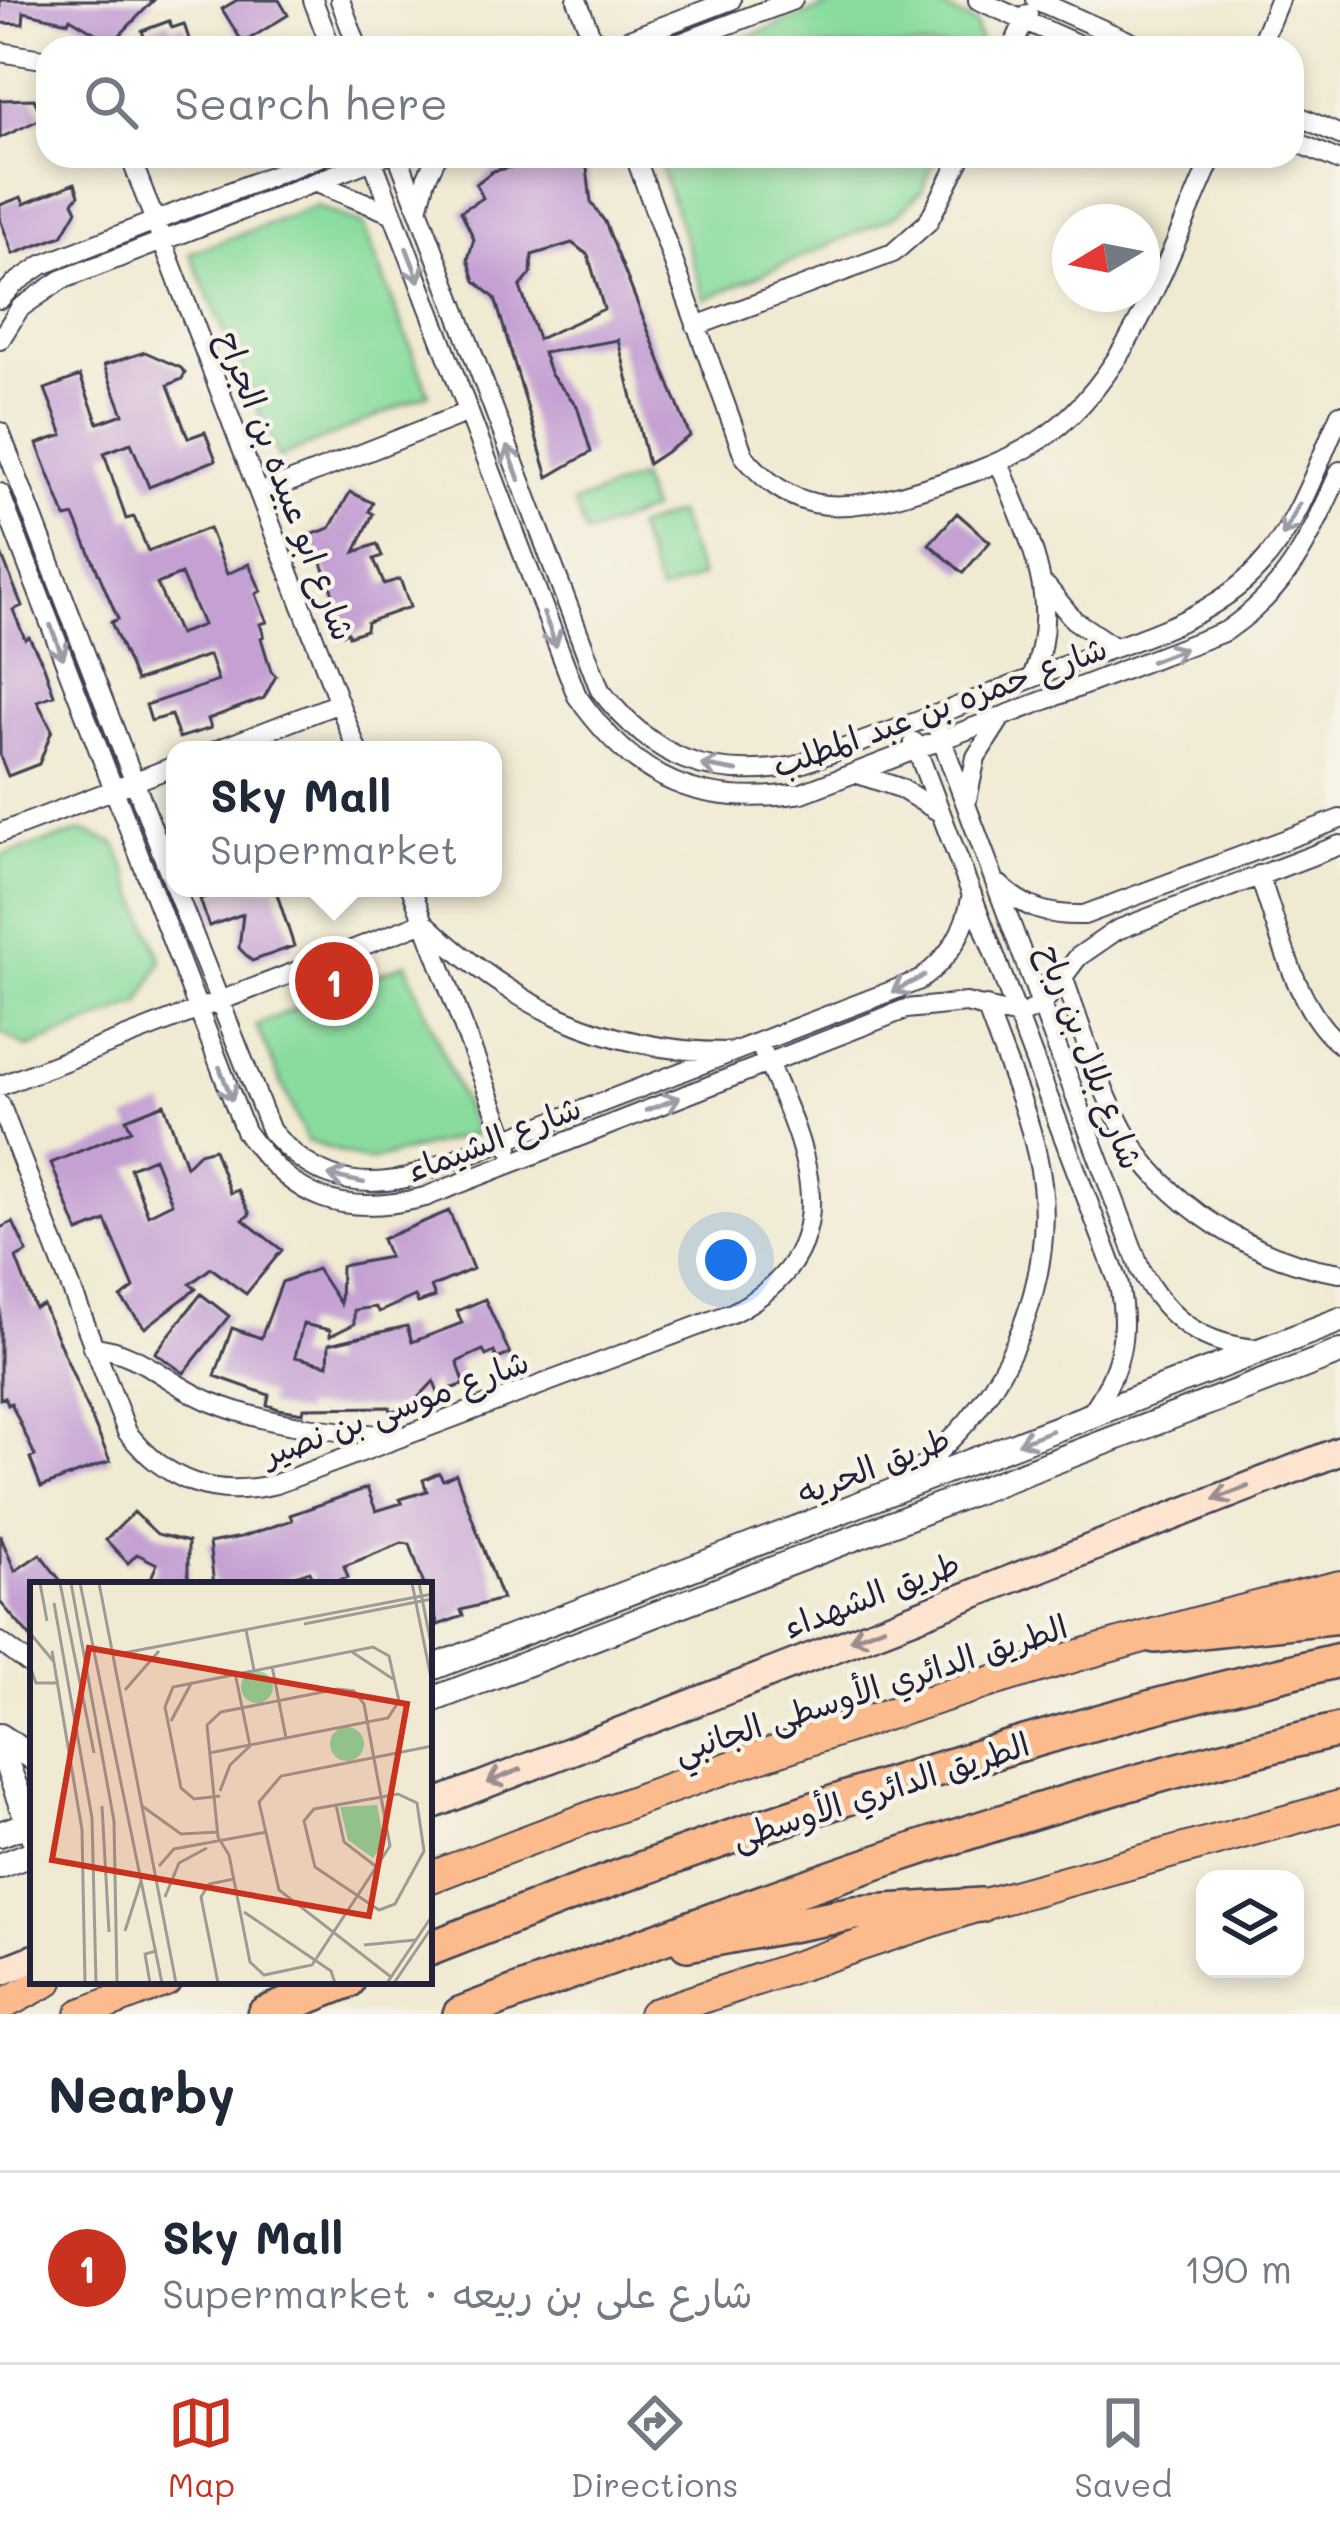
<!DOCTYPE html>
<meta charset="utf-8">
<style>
body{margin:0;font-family:Mali,"Playpen Sans Arabic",sans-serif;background:#f2f2f3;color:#1f2937}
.controls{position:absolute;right:36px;bottom:36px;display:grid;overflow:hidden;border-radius:24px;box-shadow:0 6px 18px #0003}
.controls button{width:108px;height:108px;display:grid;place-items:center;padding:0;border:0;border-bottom:3px solid #e0e1e3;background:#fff;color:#1f2937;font:60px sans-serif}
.compass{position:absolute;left:1052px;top:204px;width:108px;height:108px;border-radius:50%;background:#fff;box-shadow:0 6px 18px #0003;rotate:260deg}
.you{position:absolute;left:726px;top:1260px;width:42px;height:42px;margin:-30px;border:9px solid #fff;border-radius:50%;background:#1a73e8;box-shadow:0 0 0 18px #1a73e833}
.badge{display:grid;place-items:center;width:78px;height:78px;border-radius:50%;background:#c8321e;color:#fff;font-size:39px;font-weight:700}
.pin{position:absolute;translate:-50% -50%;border:6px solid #fff;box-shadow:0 3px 12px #0006}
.popup{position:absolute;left:166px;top:741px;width:336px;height:156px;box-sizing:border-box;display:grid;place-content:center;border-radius:24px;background:#fff;filter:drop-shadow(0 3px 9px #0005);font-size:39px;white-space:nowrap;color:#747a83}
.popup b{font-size:45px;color:#1f2937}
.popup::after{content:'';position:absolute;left:50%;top:100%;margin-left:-24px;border:24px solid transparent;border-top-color:#fff}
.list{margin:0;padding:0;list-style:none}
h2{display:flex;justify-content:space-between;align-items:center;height:156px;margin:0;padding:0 48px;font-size:51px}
h2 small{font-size:39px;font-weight:400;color:#747a83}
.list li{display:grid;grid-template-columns:78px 1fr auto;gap:36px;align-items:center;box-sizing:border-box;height:192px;padding:0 48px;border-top:3px solid #e0e1e3}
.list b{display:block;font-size:45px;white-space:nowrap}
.list p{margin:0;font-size:39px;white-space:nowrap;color:#747a83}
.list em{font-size:39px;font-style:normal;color:#747a83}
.icon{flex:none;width:66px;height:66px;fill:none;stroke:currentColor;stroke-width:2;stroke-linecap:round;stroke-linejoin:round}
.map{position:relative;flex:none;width:1340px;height:2014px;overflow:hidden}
.search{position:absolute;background:#fff;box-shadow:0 6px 18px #0003;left:36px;right:36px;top:36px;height:132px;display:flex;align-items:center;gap:30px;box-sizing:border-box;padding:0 42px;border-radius:36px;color:#747a83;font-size:45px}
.sheet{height:348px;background:#fff}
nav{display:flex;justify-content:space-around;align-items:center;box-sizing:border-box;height:168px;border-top:3px solid #e0e1e3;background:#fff;font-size:33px;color:#747a83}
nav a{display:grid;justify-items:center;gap:6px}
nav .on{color:#c8321e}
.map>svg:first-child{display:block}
.green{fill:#89dc9e;stroke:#567f6c;stroke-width:3}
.building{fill:#c4a0d3;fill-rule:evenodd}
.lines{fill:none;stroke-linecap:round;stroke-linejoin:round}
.minor-casing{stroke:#414052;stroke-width:22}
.tertiary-casing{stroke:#414052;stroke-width:28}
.secondary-casing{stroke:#414052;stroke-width:32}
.trunk-casing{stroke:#414052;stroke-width:34}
.motorway-casing{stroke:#414052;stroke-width:38}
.minor{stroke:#fff;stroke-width:18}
.tertiary{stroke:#fff;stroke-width:24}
.secondary{stroke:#fde4d1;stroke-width:27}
.trunk{stroke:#fbbb8c;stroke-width:30}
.motorway{stroke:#fbbb8c;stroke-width:33}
.oneway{stroke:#9c9ca7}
.oneway2{stroke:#9a8d8e}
.labels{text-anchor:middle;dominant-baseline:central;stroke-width:9;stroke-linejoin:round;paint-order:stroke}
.street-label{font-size:33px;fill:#22223b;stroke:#f7f3e8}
.inset-road{fill:none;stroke:#9e9a96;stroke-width:3}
.view{fill:#c8321e;fill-opacity:0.15;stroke:#c8321e;stroke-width:6}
.inset-edge{fill:none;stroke:#22223b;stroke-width:6}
</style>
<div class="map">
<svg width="1340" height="2014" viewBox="0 0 1340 2014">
<rect width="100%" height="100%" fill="#f7f3e8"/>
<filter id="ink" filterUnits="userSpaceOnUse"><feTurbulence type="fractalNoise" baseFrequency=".00833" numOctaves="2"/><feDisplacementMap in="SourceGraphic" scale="24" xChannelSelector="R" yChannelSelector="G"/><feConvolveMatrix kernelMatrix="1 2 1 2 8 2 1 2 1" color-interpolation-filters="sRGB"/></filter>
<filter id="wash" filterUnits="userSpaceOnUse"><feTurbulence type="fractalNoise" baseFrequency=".004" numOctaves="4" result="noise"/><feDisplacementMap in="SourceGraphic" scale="48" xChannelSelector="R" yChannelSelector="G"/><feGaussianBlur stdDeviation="2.7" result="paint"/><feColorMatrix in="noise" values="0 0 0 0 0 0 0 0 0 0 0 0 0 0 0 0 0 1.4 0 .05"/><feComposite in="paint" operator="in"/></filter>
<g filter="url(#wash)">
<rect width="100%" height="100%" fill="#f0ead2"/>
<!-- green -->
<path class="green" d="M 843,0 L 926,0 L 975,23 L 980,42 L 978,48 L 720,48 Z
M 657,156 L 936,156 L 922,191 L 897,215 L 705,299 Z
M 316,206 L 363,225 L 429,394 L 279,458 L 190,253 Z
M 639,478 L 651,510 L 586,535 L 574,503 Z
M 677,513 L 701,577 L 660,593 L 636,528 Z
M 83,831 L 116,844 L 162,961 L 140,1003 L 28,1048 L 0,1032 L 0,856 Z
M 406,963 L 476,1134 L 368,1161 L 307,1141 L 256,1025 Z"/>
<g id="blocks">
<!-- building -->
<path class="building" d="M 0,0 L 154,0 L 112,43 L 70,18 L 68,22 L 24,12 L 23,24 L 0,23 Z
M 237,0 L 279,0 L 288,15 L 243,43 L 222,9 Z
M 169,21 L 172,28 L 184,24 L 192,48 L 148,48 L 142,31 Z
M 34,99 L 43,118 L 0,138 L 0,100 Z
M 534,156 L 563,156 L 587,168 L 591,202 L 605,222 L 690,436 L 648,464 L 618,340 L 543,353 L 551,375 L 577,406 L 591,452 L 548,477 L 495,298 L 475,281 L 468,259 L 474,239 L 461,211 L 483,198 L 476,184 L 493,171 L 521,165 ZM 572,243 L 588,255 L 604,309 L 538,339 L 520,287 L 531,274 L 532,255 Z
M 75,183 L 79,195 L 73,202 L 77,210 L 62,236 L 13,254 L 0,219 L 0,205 L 21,197 L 24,204 Z
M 145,352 L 181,368 L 185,373 L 182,379 L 168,385 L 188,438 L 205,432 L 216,460 L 149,487 L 131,443 L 104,453 L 126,519 L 134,517 L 148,551 L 209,528 L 227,574 L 249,564 L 261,591 L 256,594 L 267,622 L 260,624 L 264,636 L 261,638 L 271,671 L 276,676 L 264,698 L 208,719 L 211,728 L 179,738 L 171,715 L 151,721 L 146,705 L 218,681 L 209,655 L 136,681 L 111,622 L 118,619 L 74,516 L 66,518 L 37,444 L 63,435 L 45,389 L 80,376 L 98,423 L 123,414 L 104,365 ZM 181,574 L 203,625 L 179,634 L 157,584 Z
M 350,492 L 373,503 L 369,511 L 373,514 L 355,552 L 377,544 L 382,556 L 374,559 L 384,584 L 400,579 L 410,607 L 367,622 L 366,630 L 349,636 L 348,632 L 342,634 L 333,606 L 337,605 L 318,552 L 307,556 L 302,538 L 330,528 Z
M 957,513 L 990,542 L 963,573 L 929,544 Z
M 0,551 L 22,606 L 13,610 L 25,639 L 29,637 L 44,666 L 54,695 L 37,701 L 52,730 L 39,764 L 8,776 L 0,756 Z
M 230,888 L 275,888 L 294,946 L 252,961 L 239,948 L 243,914 L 209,926 L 200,899 Z
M 164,1104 L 186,1166 L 199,1153 L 214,1149 L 230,1193 L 238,1190 L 250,1214 L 243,1220 L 282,1250 L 246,1294 L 211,1268 L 190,1284 L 196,1289 L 145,1328 L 121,1298 L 134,1288 L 106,1221 L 78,1232 L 51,1163 L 131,1130 L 126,1119 ZM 154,1158 L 172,1203 L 148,1215 L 130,1168 Z
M 449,1211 L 473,1269 L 431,1287 L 435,1297 L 418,1303 L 415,1296 L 379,1312 L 375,1307 L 354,1310 L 354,1324 L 330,1336 L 330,1330 L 303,1324 L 295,1357 L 328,1365 L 329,1344 L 407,1326 L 412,1342 L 462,1323 L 457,1311 L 485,1299 L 510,1354 L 497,1359 L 494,1352 L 486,1356 L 483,1350 L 457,1362 L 465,1384 L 438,1393 L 434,1381 L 413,1403 L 414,1407 L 391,1411 L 390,1407 L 304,1408 L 303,1413 L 279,1409 L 267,1405 L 269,1395 L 215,1376 L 232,1328 L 261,1338 L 282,1282 L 317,1269 L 340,1304 L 341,1266 L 389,1257 L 382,1239 Z
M 13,1222 L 27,1252 L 16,1258 L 35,1308 L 43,1305 L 110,1461 L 41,1487 L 30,1458 L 35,1456 L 11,1403 L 8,1405 L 5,1397 L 0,1399 L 0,1228 Z
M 201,1294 L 229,1316 L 184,1373 L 155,1353 Z
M 439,1473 L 443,1480 L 456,1474 L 502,1599 L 461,1610 L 463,1616 L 438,1625 L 429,1599 L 429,1585 L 424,1585 L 410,1544 L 402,1543 L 344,1566 L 348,1577 L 327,1585 L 316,1585 L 310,1571 L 268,1585 L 214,1585 L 209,1543 L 241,1537 L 292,1520 L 290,1515 L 367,1488 L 376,1511 L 402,1503 L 400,1499 L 427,1491 L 423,1480 Z
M 134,1512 L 157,1534 L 188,1542 L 188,1585 L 148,1585 L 157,1564 L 137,1554 L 128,1563 L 106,1540 Z
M 0,1535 L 15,1571 L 40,1554 L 64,1585 L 33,1585 L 33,1640 L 0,1602 Z"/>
</g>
</g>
<g filter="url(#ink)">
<use href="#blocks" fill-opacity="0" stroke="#414052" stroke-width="3"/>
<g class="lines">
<defs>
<path id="minor" d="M 313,0 L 331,48
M 340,0 L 358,48
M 577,0 L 596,48
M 978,0 L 1086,48
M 1036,0 L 1144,48
M 606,48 L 731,0
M 667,48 L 793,0
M 1012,48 L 1028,14
M 1259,48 L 1279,0
M 0,52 L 48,60
M 1292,113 L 1340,135
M 1292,140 L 1340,161
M 130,156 L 357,750
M 371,156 L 577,696 C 636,781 700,808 802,793 L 1226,631 C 1290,587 1309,540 1340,471
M 398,156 L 600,690 C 654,759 709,781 795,766 C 885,734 974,701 1063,666 C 1130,641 1208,622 1258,568 C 1298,526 1317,466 1340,414
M 635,156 L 744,456 C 789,511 835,514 900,495 C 948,481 995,468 1037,442 C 1129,384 1169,251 1213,156
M 317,183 L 393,214
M 418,209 L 426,179 L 437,156
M 0,299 L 14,284 L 42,265 L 322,156
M 696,326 L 893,253 L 928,222 L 962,156
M 0,340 L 20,308 L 61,280 L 383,156
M 0,432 L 175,887
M 999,462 C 1027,537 1064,598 1032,678
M 0,493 L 245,1131 C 294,1200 342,1218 425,1197 L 906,1009 L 966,1003 L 1018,1016 L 1041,1006 L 1078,957 L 1117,930 L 1340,845
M 259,494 L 468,412
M 1047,587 L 1074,620 L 1114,647
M 938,730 L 1141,1271 C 1168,1320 1203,1345 1259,1349
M 914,742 L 1118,1281 C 1130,1334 1121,1372 1089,1416
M 217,750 L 339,703
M 855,773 L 900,788 L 941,813
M 967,800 L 976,757 L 999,721
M 0,833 L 175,766
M 1259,875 C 1278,926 1296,1011 1340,1044
M 1000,885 C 1024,909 1050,916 1084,915 L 1340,819
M 175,888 L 271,1131 C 309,1175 349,1190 406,1178 L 920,980 C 951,956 965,932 972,894
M 411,888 L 509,1147
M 1062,974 C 1081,1026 1096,1080 1123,1129 C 1164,1205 1256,1261 1340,1273
M 0,1086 L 424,922 C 513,1006 602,1051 726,1052
M 0,1104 L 127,1432 C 167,1482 214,1499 276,1484 L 732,1313 C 859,1248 803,1143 759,1043
M 92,1347 C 139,1350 168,1384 209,1401 C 269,1426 329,1431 392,1436
M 906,1482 C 928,1461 953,1440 971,1417 C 1028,1344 1058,1247 1037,1155 C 1026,1105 1003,1055 986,1006
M 0,1642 L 33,1667"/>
<path id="tertiary" d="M 429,1669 L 1340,1320
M 429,1701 L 1340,1352
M 0,1736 L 33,1758
M 0,1746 L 33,1836
M 0,1834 L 33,1822
M 0,1866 L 33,1853"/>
<path id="secondary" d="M 429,1806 L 1340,1451
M 0,1972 L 33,1959"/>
<path id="trunk" d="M 429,1878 C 725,1763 1031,1660 1340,1586
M 0,2006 L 48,1981
M 81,2014 L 166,1981
M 654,2014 L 981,1905 L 1340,1806"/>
<path id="motorway" d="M 1155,1636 L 1340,1616
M 687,1944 L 855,1913 L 981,1905
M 429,1949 C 726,1832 1028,1732 1340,1660
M 264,2014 L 348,1981
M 460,2014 C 749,1904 1038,1798 1340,1730"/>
</defs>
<!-- minor casing -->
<use href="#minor" class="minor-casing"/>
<!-- tertiary casing -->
<use href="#tertiary" class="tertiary-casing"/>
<!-- secondary casing -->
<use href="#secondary" class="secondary-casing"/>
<!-- trunk casing -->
<use href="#trunk" class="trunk-casing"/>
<!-- motorway casing -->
<use href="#motorway" class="motorway-casing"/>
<!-- minor -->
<use href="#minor" class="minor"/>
<!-- tertiary -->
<use href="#tertiary" class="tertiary"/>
<!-- secondary -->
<use href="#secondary" class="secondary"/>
<!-- trunk -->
<use href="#trunk" class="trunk"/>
<!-- motorway -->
<use href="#motorway" class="motorway"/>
</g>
<!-- one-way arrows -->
<defs><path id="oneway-shaft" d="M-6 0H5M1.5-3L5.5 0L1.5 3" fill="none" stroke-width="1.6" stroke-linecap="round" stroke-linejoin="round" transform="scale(3)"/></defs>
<g class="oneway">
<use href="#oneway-shaft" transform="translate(413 265) rotate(69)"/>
<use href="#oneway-shaft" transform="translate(513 463) rotate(-110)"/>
<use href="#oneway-shaft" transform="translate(1291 520) rotate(118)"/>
<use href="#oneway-shaft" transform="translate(550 630) rotate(69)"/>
<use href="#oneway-shaft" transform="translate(57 642) rotate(69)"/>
<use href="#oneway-shaft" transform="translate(1168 655) rotate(-21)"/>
<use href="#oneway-shaft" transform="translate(719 768) rotate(-170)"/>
<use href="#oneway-shaft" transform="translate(908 984) rotate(153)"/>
<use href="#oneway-shaft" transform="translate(226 1084) rotate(69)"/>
<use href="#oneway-shaft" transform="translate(663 1104) rotate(-21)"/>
<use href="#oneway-shaft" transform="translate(346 1179) rotate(-168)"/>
<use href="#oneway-shaft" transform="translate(1035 1437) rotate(159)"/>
</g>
<g class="oneway2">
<use href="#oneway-shaft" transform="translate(1231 1493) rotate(159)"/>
<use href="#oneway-shaft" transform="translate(867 1633) rotate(159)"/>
<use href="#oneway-shaft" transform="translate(504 1776) rotate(158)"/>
</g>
</g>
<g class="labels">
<!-- street labels -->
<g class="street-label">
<text transform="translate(288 485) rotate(69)">شارع ابو عبيده بن الجراح</text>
<text transform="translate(939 705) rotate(-20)">شارع حمزه بن عبد المطلب</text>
<text transform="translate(1092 1056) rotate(69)">شارع بلال بن رباح</text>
<text transform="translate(493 1137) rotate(-21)">شارع الشيماء</text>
<text transform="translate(395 1406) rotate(-20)">شارع موسى بن نصير</text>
<text transform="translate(873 1464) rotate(-21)">طريق الحريه</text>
<text transform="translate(871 1593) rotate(-21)">طريق الشهداء</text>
<text transform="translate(870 1687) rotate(-18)">الطريق الدائري الأوسطى الجانبي</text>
<text transform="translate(880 1789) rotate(-18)">الطريق الدائري الأوسطى</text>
</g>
</g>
<!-- overview -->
<g transform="translate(30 1582)">
<rect width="402" height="402" fill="#f0ead2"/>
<path d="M211 105a16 16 0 1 1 32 0a16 16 0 1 1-32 0ZM300 162a17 17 0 1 1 34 0a17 17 0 1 1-34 0ZM 347,223 L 354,260 L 343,276 L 318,258 L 310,225 Z" fill="#89dc9e"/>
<path class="inset-road" d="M 10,1 L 17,39M 30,1 L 64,171M 41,1 L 84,239 L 87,401M 50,1 L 132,401M 69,1 L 146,401M 382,1 L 402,101M 389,1 L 402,67M 24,21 L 62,236 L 66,401M 274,42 L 402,17M 216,48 L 224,88M 0,51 L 24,80M 22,69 L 52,248 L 55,401M 322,70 L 363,97M 83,73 L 402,12M 0,84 L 6,101 L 28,101M 242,84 L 256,156M 308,107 L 324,109 L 334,122 L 360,264 L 282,383 L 234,393 L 220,380 L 199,273 L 188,255 L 177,143 L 191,130 ZM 95,108 L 129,69M 141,139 L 162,100M 179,171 L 358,136 L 369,119 L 359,74 L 343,65 L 143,105 L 135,125 L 151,206 L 164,217 L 190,214M 190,209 L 200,183 L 220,164 L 205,91M 368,212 L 387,221 L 394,269 L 365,322 L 349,328 L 285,285 L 274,239 L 284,227 ZM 306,223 L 314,260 L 348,286M 72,224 L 79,350M 112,224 L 151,252 L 189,250M 129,284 L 144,267 L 237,250M 135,315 L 149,281 L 177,266M 214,330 L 301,389 L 305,401M 95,349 L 111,299M 334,363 L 385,358M 361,395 L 249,308 L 229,220 L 251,194 L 402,164M 120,401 L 115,372 L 126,369M 188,401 L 171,315 L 179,302 L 204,297M 357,401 L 402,334M 364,401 L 402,345"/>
<path class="view" d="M 59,66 L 377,122 L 339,334 L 22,278 Z"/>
<rect width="402" height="402" class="inset-edge"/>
</g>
</svg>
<div class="controls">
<button><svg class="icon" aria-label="layers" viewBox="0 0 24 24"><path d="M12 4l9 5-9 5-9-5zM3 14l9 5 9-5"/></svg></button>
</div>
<svg class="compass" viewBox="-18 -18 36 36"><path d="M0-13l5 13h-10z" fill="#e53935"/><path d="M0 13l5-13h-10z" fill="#747a83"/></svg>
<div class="you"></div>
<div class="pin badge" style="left:334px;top:981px">1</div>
<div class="popup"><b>Sky Mall</b>Supermarket</div>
<div class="search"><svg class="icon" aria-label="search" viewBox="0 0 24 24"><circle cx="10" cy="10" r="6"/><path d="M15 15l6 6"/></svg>Search here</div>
</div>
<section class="sheet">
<h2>Nearby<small></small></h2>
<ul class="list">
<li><span class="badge">1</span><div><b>Sky Mall</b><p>Supermarket · شارع على بن ربيعه</p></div><em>190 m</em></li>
</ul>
</section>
<nav>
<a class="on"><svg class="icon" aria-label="map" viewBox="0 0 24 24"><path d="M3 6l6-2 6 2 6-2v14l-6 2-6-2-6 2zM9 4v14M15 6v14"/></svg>Map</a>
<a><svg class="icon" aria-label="directions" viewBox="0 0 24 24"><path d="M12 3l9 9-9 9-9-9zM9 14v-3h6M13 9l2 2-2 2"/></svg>Directions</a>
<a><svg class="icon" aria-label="saved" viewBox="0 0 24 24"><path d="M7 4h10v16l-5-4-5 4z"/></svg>Saved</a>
</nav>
